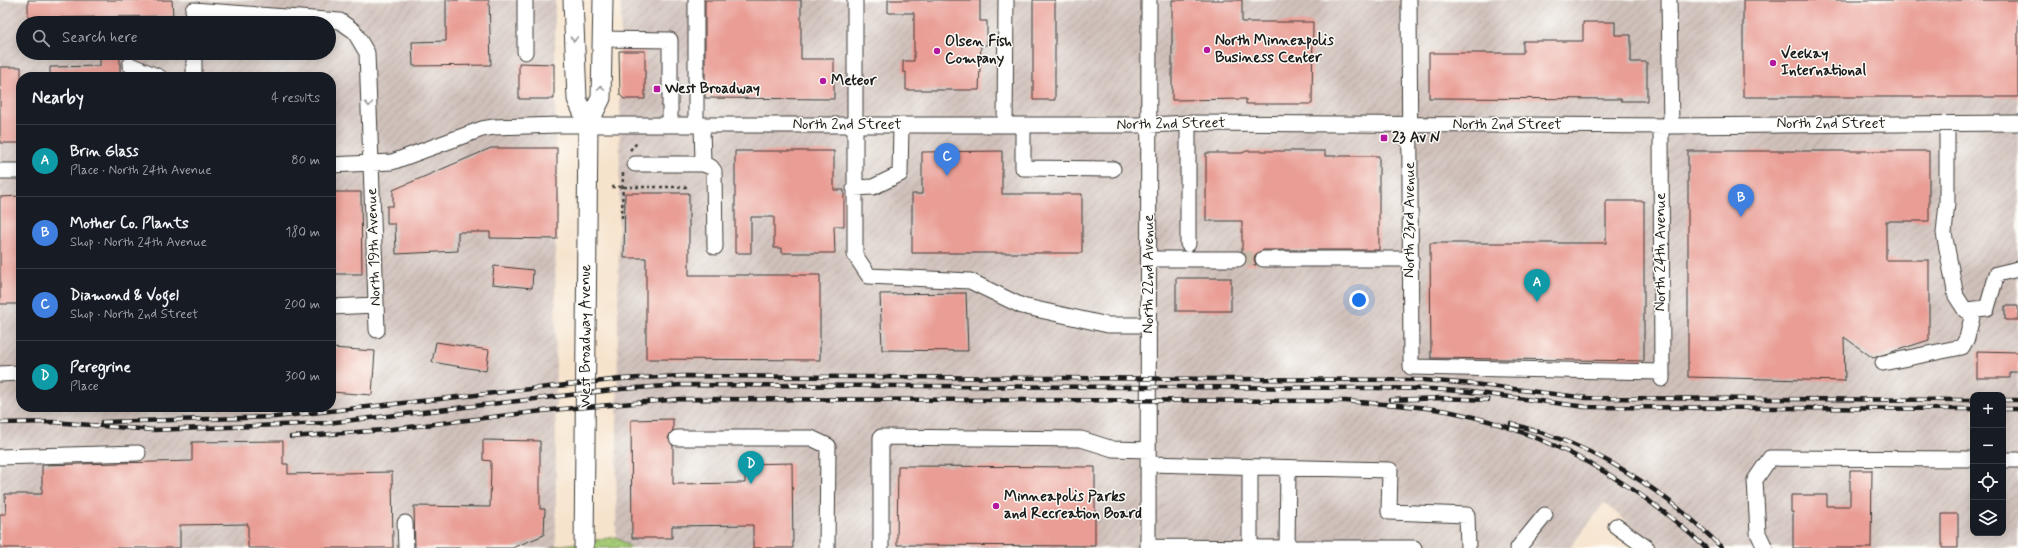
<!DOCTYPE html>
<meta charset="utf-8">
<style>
body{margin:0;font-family:Mynerve,sans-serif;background:#20242c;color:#f1f3f6}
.controls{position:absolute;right:12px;bottom:12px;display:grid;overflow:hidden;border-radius:8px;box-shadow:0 2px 10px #0003}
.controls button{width:36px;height:36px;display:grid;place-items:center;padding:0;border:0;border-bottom:1px solid #363941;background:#171b24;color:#f1f3f6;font:20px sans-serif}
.you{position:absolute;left:1359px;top:300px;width:14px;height:14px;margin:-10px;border:3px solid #fff;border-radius:50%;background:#1a73e8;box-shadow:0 0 0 6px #1a73e833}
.badge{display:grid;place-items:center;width:26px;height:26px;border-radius:50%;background:#d690ce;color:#fff;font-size:13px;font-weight:700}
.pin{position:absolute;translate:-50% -33px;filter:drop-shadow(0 1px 2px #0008)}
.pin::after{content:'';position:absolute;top:21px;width:14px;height:12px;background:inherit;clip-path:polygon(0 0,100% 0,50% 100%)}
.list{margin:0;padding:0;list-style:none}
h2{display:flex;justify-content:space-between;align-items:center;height:52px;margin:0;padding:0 16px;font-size:17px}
h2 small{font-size:13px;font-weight:400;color:#9ea1a6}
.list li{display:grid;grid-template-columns:26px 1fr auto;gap:12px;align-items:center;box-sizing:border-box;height:72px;padding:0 16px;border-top:1px solid #363941}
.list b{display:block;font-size:15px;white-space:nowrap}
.list p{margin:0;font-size:13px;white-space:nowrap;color:#9ea1a6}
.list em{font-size:13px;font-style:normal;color:#9ea1a6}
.icon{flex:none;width:22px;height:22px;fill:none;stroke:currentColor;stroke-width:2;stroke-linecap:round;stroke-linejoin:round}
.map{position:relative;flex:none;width:2018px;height:548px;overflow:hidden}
.search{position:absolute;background:#171b24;box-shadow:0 2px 10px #0003;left:16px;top:16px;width:320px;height:44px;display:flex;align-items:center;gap:10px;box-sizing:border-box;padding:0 14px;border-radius:22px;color:#9ea1a6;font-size:15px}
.panel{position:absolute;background:#171b24;box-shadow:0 2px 10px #0003;left:16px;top:72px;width:320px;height:340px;border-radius:16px}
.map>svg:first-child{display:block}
.industrial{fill:url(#industrial-furrows);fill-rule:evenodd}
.park{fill:url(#park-dots);stroke:#617449}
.building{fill:#e99d94}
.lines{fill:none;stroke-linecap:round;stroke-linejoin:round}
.minor-tunnel{stroke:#cabba9;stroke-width:15;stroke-dasharray:15 8;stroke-linecap:butt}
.minor-casing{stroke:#3d3a36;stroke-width:17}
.major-casing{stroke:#3d3a36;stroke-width:21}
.path{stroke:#3d3a36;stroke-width:2.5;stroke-dasharray:3 3;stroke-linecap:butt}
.minor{stroke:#fff;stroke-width:15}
.major{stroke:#fff;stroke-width:19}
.rail-casing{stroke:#1c1c1c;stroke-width:4.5}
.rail{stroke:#fdfcf7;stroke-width:3;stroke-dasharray:9;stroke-linecap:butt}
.oneway{stroke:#999}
.poi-dot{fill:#b5179e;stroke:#fdfcf7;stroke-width:1.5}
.labels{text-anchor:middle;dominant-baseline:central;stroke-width:3;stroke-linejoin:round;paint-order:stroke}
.poi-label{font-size:15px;font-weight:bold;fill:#1c1c1c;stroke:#fdfcf7;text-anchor:start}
.street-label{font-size:15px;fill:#1c1c1c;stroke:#fdfcf7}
</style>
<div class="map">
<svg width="2018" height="548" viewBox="0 0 2018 548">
<defs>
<pattern id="industrial-furrows" width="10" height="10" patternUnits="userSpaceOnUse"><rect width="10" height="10" fill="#cfc0ba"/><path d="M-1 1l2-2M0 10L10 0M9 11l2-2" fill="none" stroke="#b1a49f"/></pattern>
<pattern id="park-dots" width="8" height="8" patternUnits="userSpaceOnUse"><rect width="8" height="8" fill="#a6cb76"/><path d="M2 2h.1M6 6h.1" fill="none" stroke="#8eae66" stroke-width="1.8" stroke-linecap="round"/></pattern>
</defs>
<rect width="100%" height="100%" fill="#fdfcf7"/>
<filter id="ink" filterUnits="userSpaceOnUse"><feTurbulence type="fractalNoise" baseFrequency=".025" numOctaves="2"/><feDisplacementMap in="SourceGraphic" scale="8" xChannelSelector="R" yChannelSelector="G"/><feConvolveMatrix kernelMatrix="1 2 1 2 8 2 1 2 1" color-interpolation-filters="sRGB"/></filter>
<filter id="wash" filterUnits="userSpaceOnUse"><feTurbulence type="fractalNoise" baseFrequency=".012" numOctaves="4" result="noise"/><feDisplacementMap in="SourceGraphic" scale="16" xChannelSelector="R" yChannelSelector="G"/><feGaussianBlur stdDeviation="0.9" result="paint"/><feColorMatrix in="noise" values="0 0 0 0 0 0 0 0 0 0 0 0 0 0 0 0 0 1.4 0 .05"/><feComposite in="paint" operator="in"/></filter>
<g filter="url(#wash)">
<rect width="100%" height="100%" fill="#f6e3cc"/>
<!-- industrial -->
<path class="industrial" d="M 0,0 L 555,0 L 556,546 L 551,548 L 0,548 ZM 23,23 L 329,23 L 329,53 L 23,53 ZM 21,77 L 331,77 L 331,407 L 21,407 Z
M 621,0 L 2018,0 L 2018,548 L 1659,548 L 1604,503 L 1570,548 L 632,548 L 616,537 ZM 1973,395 L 2003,395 L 2003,533 L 1973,533 Z"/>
<!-- park -->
<path class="park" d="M 616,537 L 632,548 L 551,548 L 556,546 Z"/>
<g id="blocks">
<!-- building -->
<path class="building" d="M 28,0 L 172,0 L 173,16 L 28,18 Z
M 446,0 L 489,0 L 491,65 L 413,66 L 412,42 L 446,41 Z
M 705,0 L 801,0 L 801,59 L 834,59 L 834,99 L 705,98 Z
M 888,0 L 980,0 L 980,21 L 987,21 L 987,45 L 981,45 L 979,90 L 906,90 L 906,72 L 903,72 L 903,61 L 914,61 L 914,13 L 888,13 Z
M 1033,0 L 1055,0 L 1055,100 L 1033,100 Z
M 1172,0 L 1242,0 L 1242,22 L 1313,22 L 1312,104 L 1246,104 L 1246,99 L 1172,100 Z
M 1743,0 L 2018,0 L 2018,97 L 1743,97 Z
M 1583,22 L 1615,22 L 1615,35 L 1631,35 L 1631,62 L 1647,62 L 1647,101 L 1621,101 L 1621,99 L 1429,98 L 1429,53 L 1523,53 L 1523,41 L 1583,41 Z
M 619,51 L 645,51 L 645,99 L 624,99 L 620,95 Z
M 100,53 L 120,53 L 120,77 L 50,77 L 50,67 L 100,66 Z
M 519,63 L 554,64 L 554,99 L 519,99 Z
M 0,67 L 21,67 L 21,143 L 0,143 Z
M 491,148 L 557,148 L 557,239 L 490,238 L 490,232 L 458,232 L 458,251 L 396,254 L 395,224 L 387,224 L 387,206 L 393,206 L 393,190 Z
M 735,151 L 834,151 L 834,190 L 844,190 L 844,226 L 834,226 L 835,253 L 782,253 L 782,248 L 774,248 L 774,217 L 751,217 L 751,253 L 735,253 Z
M 1002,151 L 1002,194 L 1082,194 L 1082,253 L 912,253 L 912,194 L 922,194 L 922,152 Z
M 1247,151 L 1325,151 L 1325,156 L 1379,156 L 1379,250 L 1263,250 L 1255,255 L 1254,259 L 1256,265 L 1245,265 L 1247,259 L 1242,251 L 1242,221 L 1206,221 L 1206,153 L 1242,153 Z
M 1688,151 L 1929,151 L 1929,221 L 1886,221 L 1886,260 L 1929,260 L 1929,340 L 1873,358 L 1844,337 L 1845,381 L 1688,377 Z
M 331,192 L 361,192 L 362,274 L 331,274 Z
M 625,193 L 689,193 L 689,275 L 820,275 L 820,360 L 646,359 L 646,258 L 624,258 Z
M 21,196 L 21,304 L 0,304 L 0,197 Z
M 1606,201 L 1644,201 L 1644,361 L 1431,358 L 1430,243 L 1606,243 Z
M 494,266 L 533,270 L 532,288 L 492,284 Z
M 1176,278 L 1231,278 L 1231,311 L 1176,311 Z
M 966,293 L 968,351 L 882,350 L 880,294 Z
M 2005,306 L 2018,306 L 2018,320 L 2005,320 Z
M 436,342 L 489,350 L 486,371 L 432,362 Z
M 331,348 L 375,351 L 372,395 L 331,392 Z
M 1977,351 L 2018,352 L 2018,372 L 2010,372 L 2010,378 L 1977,378 Z
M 673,419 L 673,430 L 668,438 L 673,446 L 673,484 L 745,483 L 745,464 L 792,463 L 793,548 L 753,548 L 753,525 L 672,526 L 672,538 L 632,538 L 631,420 Z
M 483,440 L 540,441 L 540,509 L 545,509 L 544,535 L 512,548 L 415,548 L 414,506 L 490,507 L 491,461 L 483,460 Z
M 283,441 L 283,464 L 288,464 L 288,474 L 392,472 L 393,548 L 248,548 L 248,524 L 180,525 L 180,548 L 0,548 L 0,514 L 6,514 L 5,494 L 42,494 L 42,465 L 192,461 L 192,442 Z
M 898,466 L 1095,467 L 1095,546 L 897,545 Z
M 1850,470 L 1872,470 L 1871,548 L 1793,548 L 1793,512 L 1791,512 L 1791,495 L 1827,495 L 1827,506 L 1850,506 Z
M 1942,514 L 1958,514 L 1958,548 L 1942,548 Z"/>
</g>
</g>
<g filter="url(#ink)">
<use href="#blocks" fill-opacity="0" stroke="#3d3a36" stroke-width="1"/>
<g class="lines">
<!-- minor-tunnel -->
<path class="minor-tunnel" d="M 1238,259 L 1263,259"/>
<defs>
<path id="minor" d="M 855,0 L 855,255 L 869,276 L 970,281 L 1022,306 L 1108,325 L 1149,325
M 1409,0 L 1411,367 L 1662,372
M 1669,0 L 1671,126
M 193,10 L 340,21 L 354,31 L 367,53 L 377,330
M 601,39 L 670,40 L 670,125
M 525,52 L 525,0
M 194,53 L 194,77
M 130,65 L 159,77
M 1188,123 L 1188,244
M 1947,124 L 1947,203 L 1944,233 L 1956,296 L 1965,310 L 1987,308 L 1997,274 L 2018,269
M 696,125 L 696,0
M 1005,125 L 1006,0
M 1023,125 L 1023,168 L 1113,169
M 1661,126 L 1662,379
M 635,164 L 703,164 L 702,125
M 703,164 L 711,167 L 714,171 L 715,247
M 331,165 L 392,162 L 482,129 L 494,127 L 559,125 L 1149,125 L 1188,123 L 1671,126 L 2018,123
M 0,171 L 21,171
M 854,188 L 873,187 L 900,174 L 901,126
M 1149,259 L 1238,259
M 1263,259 L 1411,259
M 331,307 L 376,305
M 1883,363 L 1962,347 L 1967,338 L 1974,309
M 0,374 L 19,373
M 677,438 L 811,438 L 828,446 L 827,548
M 0,457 L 138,453
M 2003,460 L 2018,460
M 1148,464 L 1390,470 L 1389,512 L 1467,515 L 1468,548
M 405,523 L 406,548
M 1616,526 L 1647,548
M 1148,547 L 1287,548 L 1288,468
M 1250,547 L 1250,467
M 881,548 L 881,437 L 1081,439 L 1113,449 L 1148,450
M 1148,548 L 1149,0
M 1287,548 L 1414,548
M 1518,548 L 1545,515
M 1765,548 L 1758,533 L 1755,480 L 1770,458 L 1973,459"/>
<path id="major" d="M 573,0 L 577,99 L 588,124 L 584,548
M 588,124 L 601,98 L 603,0"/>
</defs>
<!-- minor casing -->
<use href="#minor" class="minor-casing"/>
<!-- major casing -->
<use href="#major" class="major-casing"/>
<!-- path -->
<path class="path" d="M 630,150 L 637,143
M 612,187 L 689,187
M 622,218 L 623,172"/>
<!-- minor -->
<use href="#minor" class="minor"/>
<!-- major -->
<use href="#major" class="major"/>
<defs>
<path id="rail" d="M 1390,400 L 1442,398 L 1488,400
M 2003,400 L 2018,400
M 2003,409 L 2018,409
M 102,422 L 275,417 L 621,379 L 682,376 L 1422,380 L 1473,384 L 1587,398 L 1973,400
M 0,423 L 53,422 L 153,430 L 327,423 L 621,389 L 682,385 L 1376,388 L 1432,389 L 1471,392 L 1586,407 L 1973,409
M 1511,424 C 1592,443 1664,489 1722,548
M 291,437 L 384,430 L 551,410 L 681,399 L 1345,401 C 1379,404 1414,405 1447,411 C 1545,430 1634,481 1706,548"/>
</defs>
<!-- rail casing -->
<use href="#rail" class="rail-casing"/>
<!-- rail -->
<use href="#rail" class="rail"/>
</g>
<!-- one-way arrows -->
<defs><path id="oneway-chevron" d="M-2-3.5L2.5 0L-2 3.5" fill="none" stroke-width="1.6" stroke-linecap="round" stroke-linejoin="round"/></defs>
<g class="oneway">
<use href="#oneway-chevron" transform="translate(574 39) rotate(88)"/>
<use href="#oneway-chevron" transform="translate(601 88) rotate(-90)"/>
<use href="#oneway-chevron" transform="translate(369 104) rotate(88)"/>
</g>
</g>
<!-- markers -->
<g class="poi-dot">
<circle cx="1207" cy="50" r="4"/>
<circle cx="937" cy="51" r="4"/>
<circle cx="1773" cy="63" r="4"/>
<circle cx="823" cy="81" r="4"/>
<rect x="653" y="85" width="8" height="8" rx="2"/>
<rect x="1380" y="134" width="8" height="8" rx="2"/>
<circle cx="996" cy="506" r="4"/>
</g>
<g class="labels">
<!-- poi labels -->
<g class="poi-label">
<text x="1215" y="41">North Minneapolis<tspan x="1215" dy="17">Business Center</tspan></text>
<text x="945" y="42">Olsen Fish<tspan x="945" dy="17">Company</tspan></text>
<text x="1781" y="54">Veekay<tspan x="1781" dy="17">International</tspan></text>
<text x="831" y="81">Meteor</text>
<text x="665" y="89">West Broadway</text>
<text x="1392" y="138">23 Av N</text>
<text x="1004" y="497">Minneapolis Parks<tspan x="1004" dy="17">and Recreation Board</tspan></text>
</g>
<!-- street labels -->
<g class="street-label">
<text transform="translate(1171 124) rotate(-1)">North 2nd Street</text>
<text x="1831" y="124">North 2nd Street</text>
<text x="847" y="125">North 2nd Street</text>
<text x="1507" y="125">North 2nd Street</text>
<text transform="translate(1410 220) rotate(-90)">North 23rd Avenue</text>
<text transform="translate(374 247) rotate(-92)">North 19th Avenue</text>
<text transform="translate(1661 252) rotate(-90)">North 24th Avenue</text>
<text transform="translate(1149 274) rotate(-90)">North 22nd Avenue</text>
<text transform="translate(586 336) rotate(-90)">West Broadway Avenue</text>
</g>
</g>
</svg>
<div class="controls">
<button>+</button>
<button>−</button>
<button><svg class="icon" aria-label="locate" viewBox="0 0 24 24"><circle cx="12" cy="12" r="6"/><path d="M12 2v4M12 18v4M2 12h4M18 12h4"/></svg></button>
<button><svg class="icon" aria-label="layers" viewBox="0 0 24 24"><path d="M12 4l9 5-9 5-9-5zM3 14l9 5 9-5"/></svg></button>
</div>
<div class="you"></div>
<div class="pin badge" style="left:1537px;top:302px;background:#0f9aa8">A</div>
<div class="pin badge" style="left:1741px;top:217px;background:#3f7fe0">B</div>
<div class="pin badge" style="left:947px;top:176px;background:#3f7fe0">C</div>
<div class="pin badge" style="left:751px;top:484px;background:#0f9aa8">D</div>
<div class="search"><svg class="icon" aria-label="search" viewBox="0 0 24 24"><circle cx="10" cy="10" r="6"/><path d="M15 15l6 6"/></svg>Search here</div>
<section class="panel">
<h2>Nearby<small>4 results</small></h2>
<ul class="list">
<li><span class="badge" style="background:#0f9aa8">A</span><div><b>Brin Glass</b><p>Place · North 24th Avenue</p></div><em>80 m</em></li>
<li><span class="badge" style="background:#3f7fe0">B</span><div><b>Mother Co. Plants</b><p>Shop · North 24th Avenue</p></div><em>180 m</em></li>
<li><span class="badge" style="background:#3f7fe0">C</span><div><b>Diamond &amp; Vogel</b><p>Shop · North 2nd Street</p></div><em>200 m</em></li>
<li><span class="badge" style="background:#0f9aa8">D</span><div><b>Peregrine</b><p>Place</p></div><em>300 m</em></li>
</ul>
</section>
</div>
